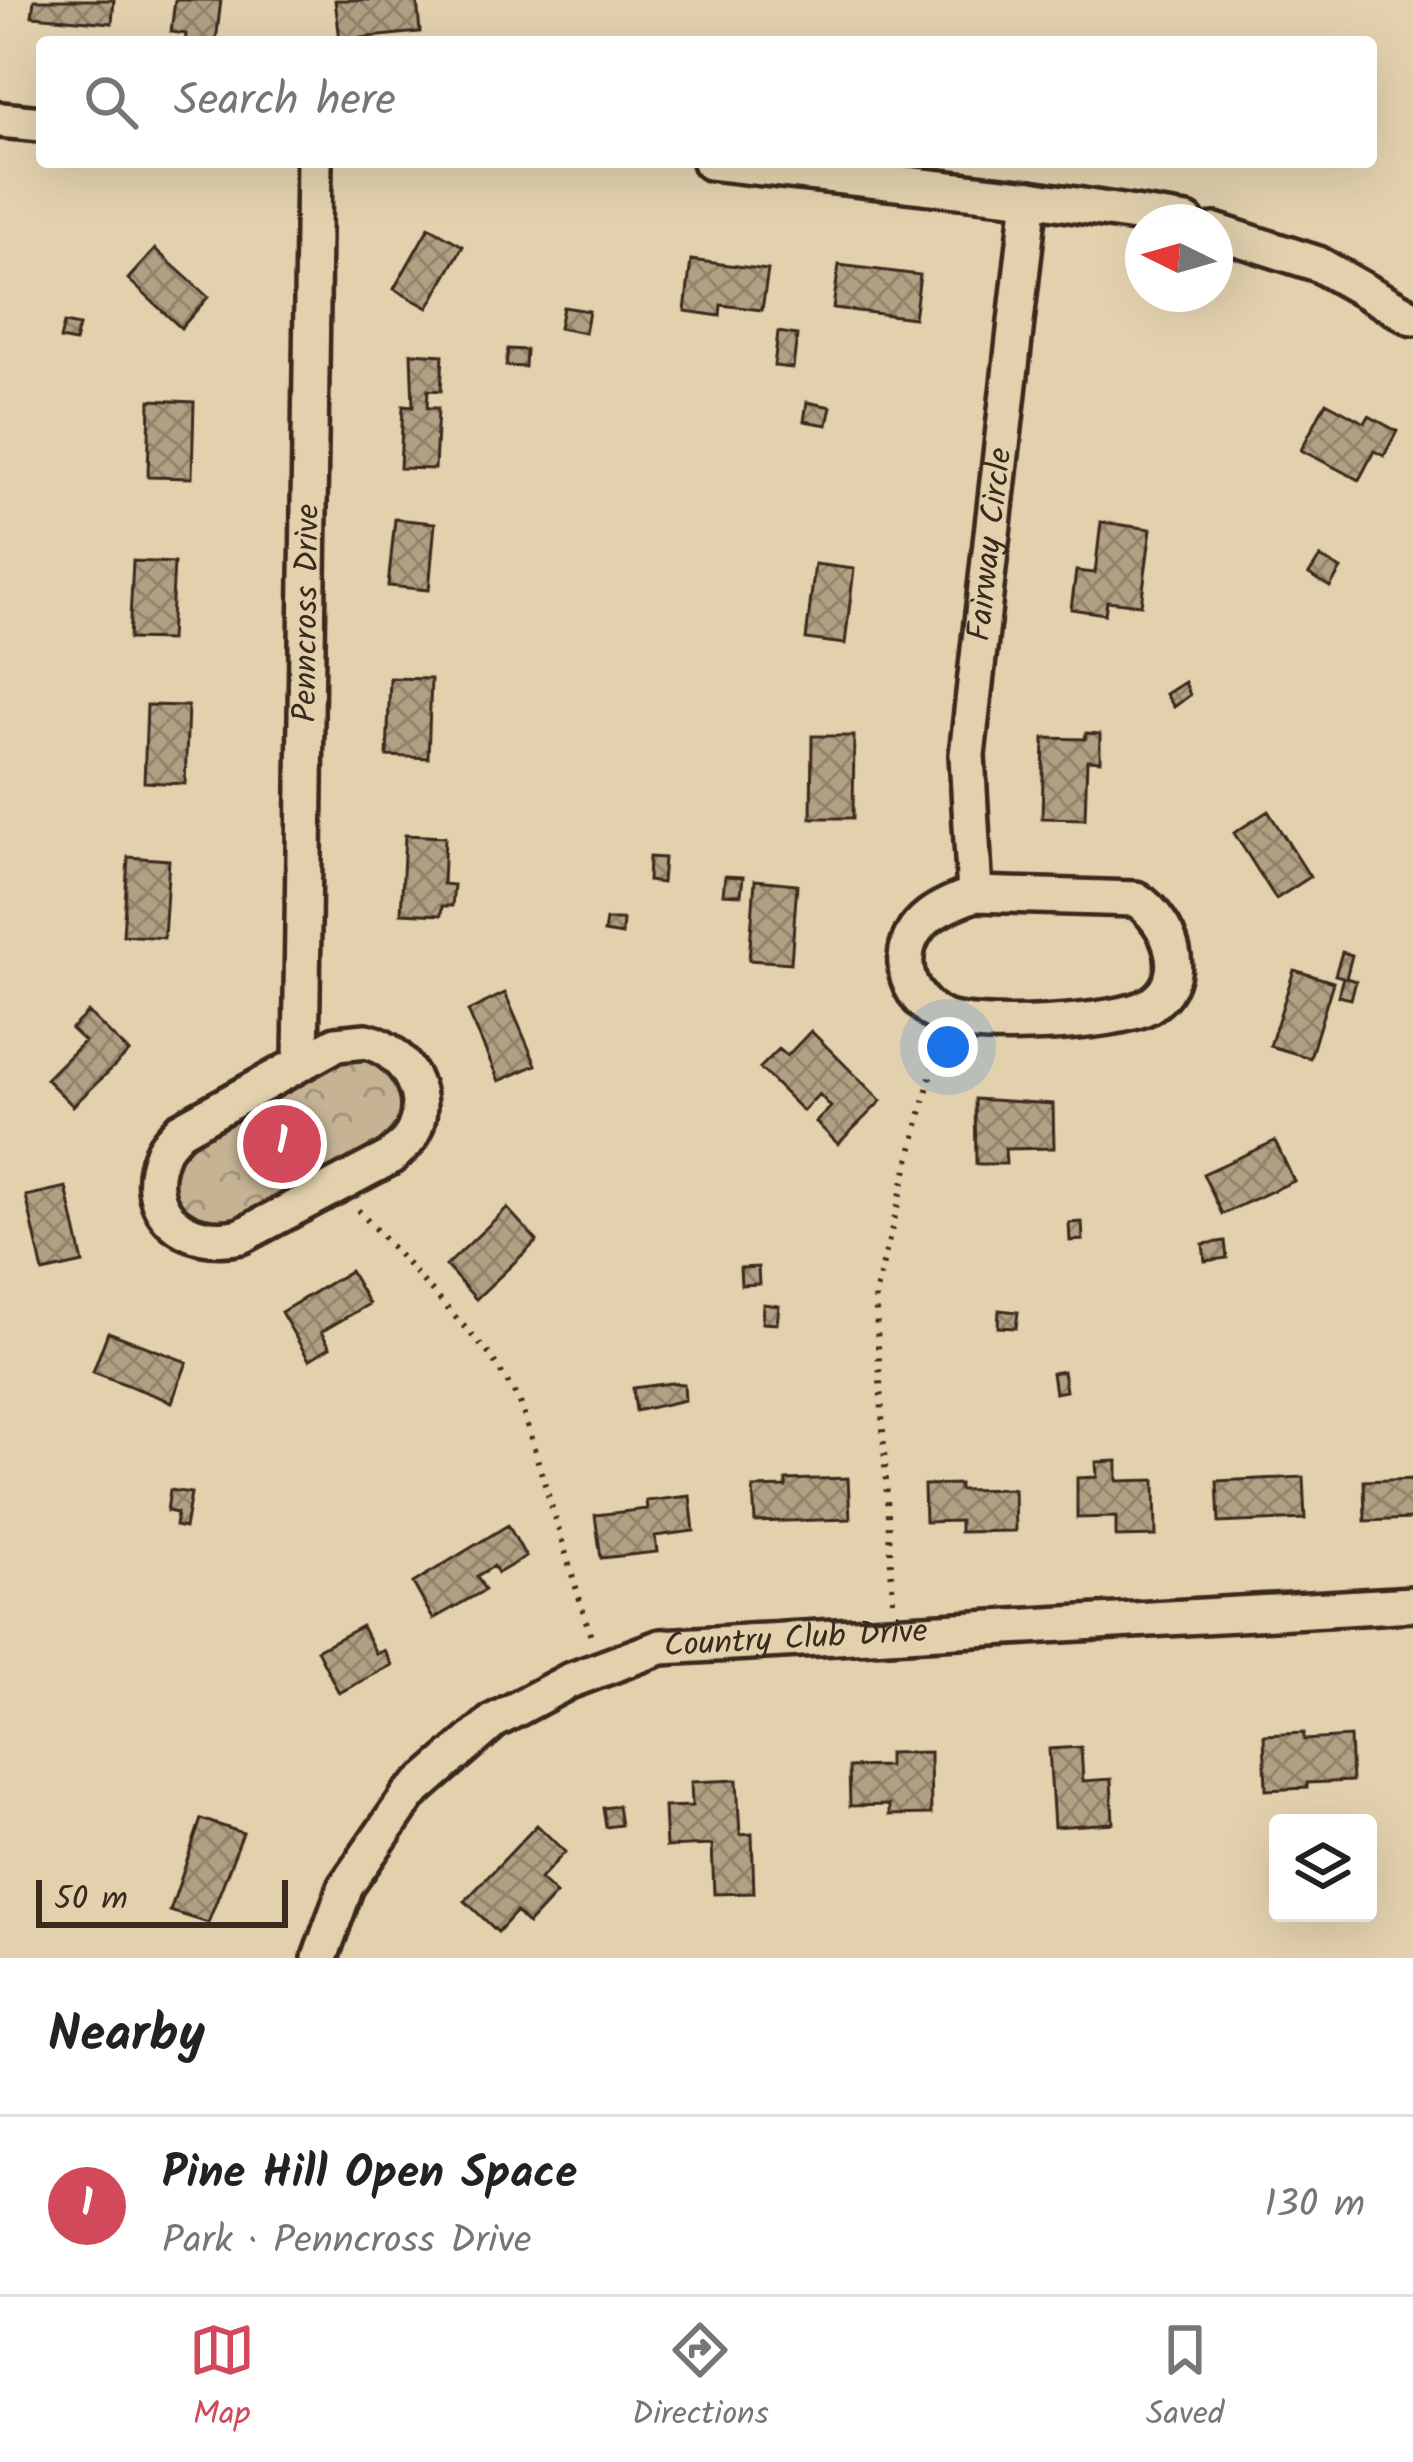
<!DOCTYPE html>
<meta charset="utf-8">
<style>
body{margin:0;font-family:Kalam,sans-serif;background:#f2f2f2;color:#222}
.controls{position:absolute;right:36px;bottom:36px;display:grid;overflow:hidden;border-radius:12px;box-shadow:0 12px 48px #0002}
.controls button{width:108px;height:108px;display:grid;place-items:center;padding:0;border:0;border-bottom:3px solid #e0e0e0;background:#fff;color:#222;font:60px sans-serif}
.compass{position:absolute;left:1125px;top:204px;width:108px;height:108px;border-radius:50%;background:#fff;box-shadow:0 12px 48px #0002;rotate:275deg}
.scale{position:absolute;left:36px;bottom:30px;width:252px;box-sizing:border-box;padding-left:12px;border:6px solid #3b2a1e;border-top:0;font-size:33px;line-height:42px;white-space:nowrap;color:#3b2a1e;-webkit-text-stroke:9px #e3d1ae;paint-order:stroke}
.you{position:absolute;left:948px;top:1047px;width:42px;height:42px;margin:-30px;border:9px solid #fff;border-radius:50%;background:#1a73e8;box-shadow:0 0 0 18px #1a73e833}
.badge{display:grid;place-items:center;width:78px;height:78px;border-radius:50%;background:#d1495b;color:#fff;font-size:39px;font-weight:700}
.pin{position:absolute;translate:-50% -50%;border:6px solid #fff;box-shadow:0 3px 12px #0006}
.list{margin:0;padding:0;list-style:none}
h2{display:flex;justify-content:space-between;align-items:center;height:156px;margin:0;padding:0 48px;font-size:51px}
h2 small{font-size:39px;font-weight:400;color:#767676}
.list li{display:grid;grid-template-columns:78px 1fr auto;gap:36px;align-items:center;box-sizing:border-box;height:180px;padding:0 48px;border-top:3px solid #e0e0e0}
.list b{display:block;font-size:45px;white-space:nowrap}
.list p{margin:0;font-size:39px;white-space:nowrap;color:#767676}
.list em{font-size:39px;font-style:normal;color:#767676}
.icon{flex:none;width:66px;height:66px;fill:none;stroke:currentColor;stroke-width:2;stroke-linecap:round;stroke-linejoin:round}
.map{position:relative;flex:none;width:1413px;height:1958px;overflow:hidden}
.search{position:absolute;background:#fff;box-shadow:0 12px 48px #0002;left:36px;right:36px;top:36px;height:132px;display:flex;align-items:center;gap:30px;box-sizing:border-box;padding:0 42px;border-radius:12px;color:#767676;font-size:45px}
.sheet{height:336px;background:#fff}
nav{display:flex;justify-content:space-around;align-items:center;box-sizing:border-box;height:168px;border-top:3px solid #e0e0e0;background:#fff;font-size:33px;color:#767676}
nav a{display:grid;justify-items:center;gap:6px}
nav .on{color:#d1495b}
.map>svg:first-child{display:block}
.forest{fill:url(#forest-crowns);stroke:#806e59;stroke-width:3}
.building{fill:url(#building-cross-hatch);stroke:#3b2a1e;stroke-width:3}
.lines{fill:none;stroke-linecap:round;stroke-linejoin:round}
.minor-casing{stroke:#3b2a1e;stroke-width:42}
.path{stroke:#3b2a1e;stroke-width:6;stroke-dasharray:3 9;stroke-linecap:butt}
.minor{stroke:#e3d1ae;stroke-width:33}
.labels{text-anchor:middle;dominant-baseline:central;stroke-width:12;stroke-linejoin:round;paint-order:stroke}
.street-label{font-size:33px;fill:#3b2a1e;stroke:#e3d1ae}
</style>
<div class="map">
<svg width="1413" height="1958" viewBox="0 0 1413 1958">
<defs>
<pattern id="forest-crowns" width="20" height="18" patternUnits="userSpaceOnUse" patternTransform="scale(3)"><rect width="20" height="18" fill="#c5b394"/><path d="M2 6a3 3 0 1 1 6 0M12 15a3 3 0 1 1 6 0" fill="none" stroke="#a19278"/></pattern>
<pattern id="building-cross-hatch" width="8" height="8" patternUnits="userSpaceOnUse" patternTransform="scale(3)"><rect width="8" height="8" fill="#b1a084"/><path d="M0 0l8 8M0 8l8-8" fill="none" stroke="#91836b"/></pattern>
</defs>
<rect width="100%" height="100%" fill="#e3d1ae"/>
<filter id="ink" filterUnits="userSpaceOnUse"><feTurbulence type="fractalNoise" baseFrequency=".00833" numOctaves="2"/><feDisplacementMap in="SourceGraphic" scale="24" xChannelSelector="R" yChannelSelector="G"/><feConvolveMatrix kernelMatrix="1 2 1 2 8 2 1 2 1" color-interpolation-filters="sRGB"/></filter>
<g filter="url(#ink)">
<!-- forest -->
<path class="forest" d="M 355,1057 L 383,1063 L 400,1087 L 400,1118 L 381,1141 L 229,1224 C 166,1224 152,1173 200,1135 L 340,1060 Z"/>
<!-- building -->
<path class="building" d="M 34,0 L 114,0 L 112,23 L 32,16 Z
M 175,0 L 221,0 L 216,42 L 185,42 L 186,34 L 171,32 Z
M 335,0 L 417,0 L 420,32 L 340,40 Z
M 429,227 L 463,246 L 428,308 L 394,289 Z
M 155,249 L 208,297 L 181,328 L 128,279 Z
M 691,260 L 768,270 L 762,310 L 721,305 L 720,316 L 685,311 Z
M 839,265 L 920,275 L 914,318 L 833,308 Z
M 563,307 L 589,311 L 585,333 L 559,328 Z
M 64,323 L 79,326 L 75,342 L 60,339 Z
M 778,332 L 797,335 L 793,368 L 774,366 Z
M 508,349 L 526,350 L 525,367 L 506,366 Z
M 411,353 L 443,355 L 441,391 L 428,390 L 427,408 L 438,408 L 435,469 L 400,468 L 403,406 L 413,407 Z
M 150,400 L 194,402 L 192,478 L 148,477 Z
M 807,402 L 831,407 L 827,425 L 804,421 Z
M 1326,402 L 1365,423 L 1369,416 L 1397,431 L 1384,456 L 1374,451 L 1359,480 L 1301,450 Z
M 395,519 L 435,523 L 429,590 L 388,586 Z
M 1101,522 L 1151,529 L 1141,605 L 1107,601 L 1105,614 L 1071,609 L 1076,571 L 1095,573 Z
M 1320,557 L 1341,569 L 1330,587 L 1309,574 Z
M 133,561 L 174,563 L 170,640 L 129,639 Z
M 815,564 L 854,569 L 845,644 L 806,639 Z
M 390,678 L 431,679 L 428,758 L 387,756 Z
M 1185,682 L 1190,695 L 1174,707 L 1166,694 Z
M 147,705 L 188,706 L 185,784 L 144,782 Z
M 1086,733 L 1100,734 L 1100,761 L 1087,760 L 1085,819 L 1042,818 L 1044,738 L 1085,739 Z
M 812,736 L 854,736 L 853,818 L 811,818 Z
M 1268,811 L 1310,877 L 1276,899 L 1234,833 Z
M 405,835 L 445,837 L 443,884 L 454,885 L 452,906 L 442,906 L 441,915 L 401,913 Z
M 128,857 L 169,860 L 164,938 L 123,935 Z
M 649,857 L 664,858 L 662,883 L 648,881 Z
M 725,876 L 743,877 L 741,895 L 723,894 Z
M 755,880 L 797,884 L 791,963 L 749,960 Z
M 606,920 L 623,920 L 622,935 L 604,932 Z
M 1342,952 L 1352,955 L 1346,978 L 1356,981 L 1351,999 L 1338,996 L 1343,977 L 1335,975 Z
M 1294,970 L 1333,982 L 1310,1058 L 1270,1046 Z
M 505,993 L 536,1065 L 499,1081 L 468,1011 Z
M 88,1012 L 129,1052 L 73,1106 L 46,1079 L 84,1041 L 71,1029 Z
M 811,1031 L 881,1101 L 838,1144 L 816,1122 L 831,1107 L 819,1094 L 803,1111 L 760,1068 L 779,1049 L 787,1056 Z
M 975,1099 L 1053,1104 L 1054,1148 L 1005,1149 L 1006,1164 L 976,1164 Z
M 1275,1141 L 1294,1181 L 1222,1214 L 1203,1174 Z
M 66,1187 L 83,1263 L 43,1272 L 26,1196 Z
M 507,1208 L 537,1241 L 476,1299 L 446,1266 Z
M 1082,1222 L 1083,1240 L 1070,1241 L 1069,1223 Z
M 1225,1241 L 1227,1258 L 1205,1261 L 1203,1244 Z
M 758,1267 L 759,1284 L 741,1285 L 740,1268 Z
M 350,1271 L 369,1304 L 321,1332 L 330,1347 L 309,1360 L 281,1312 Z
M 763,1304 L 779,1306 L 777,1324 L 762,1323 Z
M 999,1310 L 1018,1312 L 1016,1328 L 998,1327 Z
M 108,1332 L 187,1362 L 172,1402 L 93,1372 Z
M 1063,1371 L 1066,1391 L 1055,1393 L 1052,1373 Z
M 671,1383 L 684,1384 L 685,1400 L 636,1411 L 633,1388 Z
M 1117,1461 L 1117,1481 L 1155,1480 L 1156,1536 L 1116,1537 L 1116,1517 L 1077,1518 L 1077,1478 L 1097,1477 L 1096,1462 Z
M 1303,1477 L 1305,1519 L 1219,1523 L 1217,1481 Z
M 848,1478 L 850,1519 L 755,1522 L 753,1488 L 786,1487 L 786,1480 Z
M 1413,1479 L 1413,1519 L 1365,1521 L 1364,1481 Z
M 959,1484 L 959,1490 L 1014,1489 L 1015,1531 L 960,1532 L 960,1521 L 925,1522 L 924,1485 Z
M 170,1490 L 191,1493 L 185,1528 L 175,1526 L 177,1513 L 167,1511 Z
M 690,1496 L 694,1531 L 655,1536 L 657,1552 L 601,1558 L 595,1515 L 647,1509 L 646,1501 Z
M 508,1525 L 526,1557 L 498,1573 L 494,1566 L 477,1576 L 485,1590 L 433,1619 L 413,1583 Z
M 362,1626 L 376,1654 L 384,1650 L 392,1665 L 339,1693 L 317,1650 Z
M 1304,1733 L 1304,1740 L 1350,1737 L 1352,1781 L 1307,1783 L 1307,1788 L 1266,1790 L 1264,1735 Z
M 1081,1747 L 1083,1781 L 1111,1779 L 1113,1823 L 1054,1827 L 1049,1749 Z
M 930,1752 L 931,1814 L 889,1815 L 889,1805 L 850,1806 L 849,1767 L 888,1766 L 888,1753 Z
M 737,1780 L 740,1835 L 752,1834 L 754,1893 L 714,1894 L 712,1845 L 666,1847 L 664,1807 L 692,1806 L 691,1782 Z
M 618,1806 L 621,1825 L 606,1827 L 603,1808 Z
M 201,1819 L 243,1833 L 208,1923 L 170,1911 Z
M 537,1825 L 565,1852 L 540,1879 L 556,1894 L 528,1924 L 516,1912 L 498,1932 L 465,1901 Z"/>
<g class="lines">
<defs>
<g id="minor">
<path d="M 0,120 L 42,124"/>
<path d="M 710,162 L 1030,198 L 1187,222"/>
<path d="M 1215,231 L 1318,264 L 1413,318"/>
<path id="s1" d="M 975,894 L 967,755 L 1030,198"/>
<path d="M 975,894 L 1136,899 C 1169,921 1194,977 1150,1005 C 1122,1024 973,1031 942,1017 C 920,1006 904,983 906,958 C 908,920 944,905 975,894 Z"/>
<path d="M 366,1041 C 406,1051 434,1098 410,1138 C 405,1145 396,1152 389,1158 L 241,1236 C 186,1249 138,1211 162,1153 C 165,1145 175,1136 180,1130 L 336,1044 Z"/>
<path id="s2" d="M 301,1063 L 314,162"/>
<path id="s3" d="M 320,1958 L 346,1886 L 409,1795 L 494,1721 L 569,1681 L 661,1647 L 1413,1604"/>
</g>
</defs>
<!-- minor casing -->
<use href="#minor" class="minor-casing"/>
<!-- path -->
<path class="path" d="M 358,1210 L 490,1355 L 520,1402 L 591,1637
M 893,1600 L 875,1295 L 938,1046"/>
<!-- minor -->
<use href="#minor" class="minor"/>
</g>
</g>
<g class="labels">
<!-- street labels -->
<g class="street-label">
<text stroke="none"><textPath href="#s1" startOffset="351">Fairway Circle</textPath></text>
<text stroke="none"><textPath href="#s2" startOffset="450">Penncross Drive</textPath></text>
<text stroke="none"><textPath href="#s3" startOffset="618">Country Club Drive</textPath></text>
</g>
</g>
</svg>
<div class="controls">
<button><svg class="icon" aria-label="layers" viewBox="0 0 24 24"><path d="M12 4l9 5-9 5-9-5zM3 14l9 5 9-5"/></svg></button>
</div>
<svg class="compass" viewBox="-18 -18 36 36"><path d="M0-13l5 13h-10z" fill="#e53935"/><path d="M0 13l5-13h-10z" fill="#767676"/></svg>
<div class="scale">50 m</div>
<div class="you"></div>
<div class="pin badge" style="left:282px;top:1144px">1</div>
<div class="search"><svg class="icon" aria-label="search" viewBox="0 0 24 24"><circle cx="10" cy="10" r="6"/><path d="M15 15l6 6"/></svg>Search here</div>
</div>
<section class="sheet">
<h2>Nearby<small></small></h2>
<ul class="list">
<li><span class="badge">1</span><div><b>Pine Hill Open Space</b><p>Park · Penncross Drive</p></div><em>130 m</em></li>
</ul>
</section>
<nav>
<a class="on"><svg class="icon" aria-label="map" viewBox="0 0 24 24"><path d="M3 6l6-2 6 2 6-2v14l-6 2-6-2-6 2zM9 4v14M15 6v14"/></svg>Map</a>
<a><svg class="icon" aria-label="directions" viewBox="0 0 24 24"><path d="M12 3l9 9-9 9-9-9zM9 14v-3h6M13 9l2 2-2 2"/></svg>Directions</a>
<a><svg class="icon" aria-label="saved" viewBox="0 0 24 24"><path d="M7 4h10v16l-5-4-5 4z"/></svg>Saved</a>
</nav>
